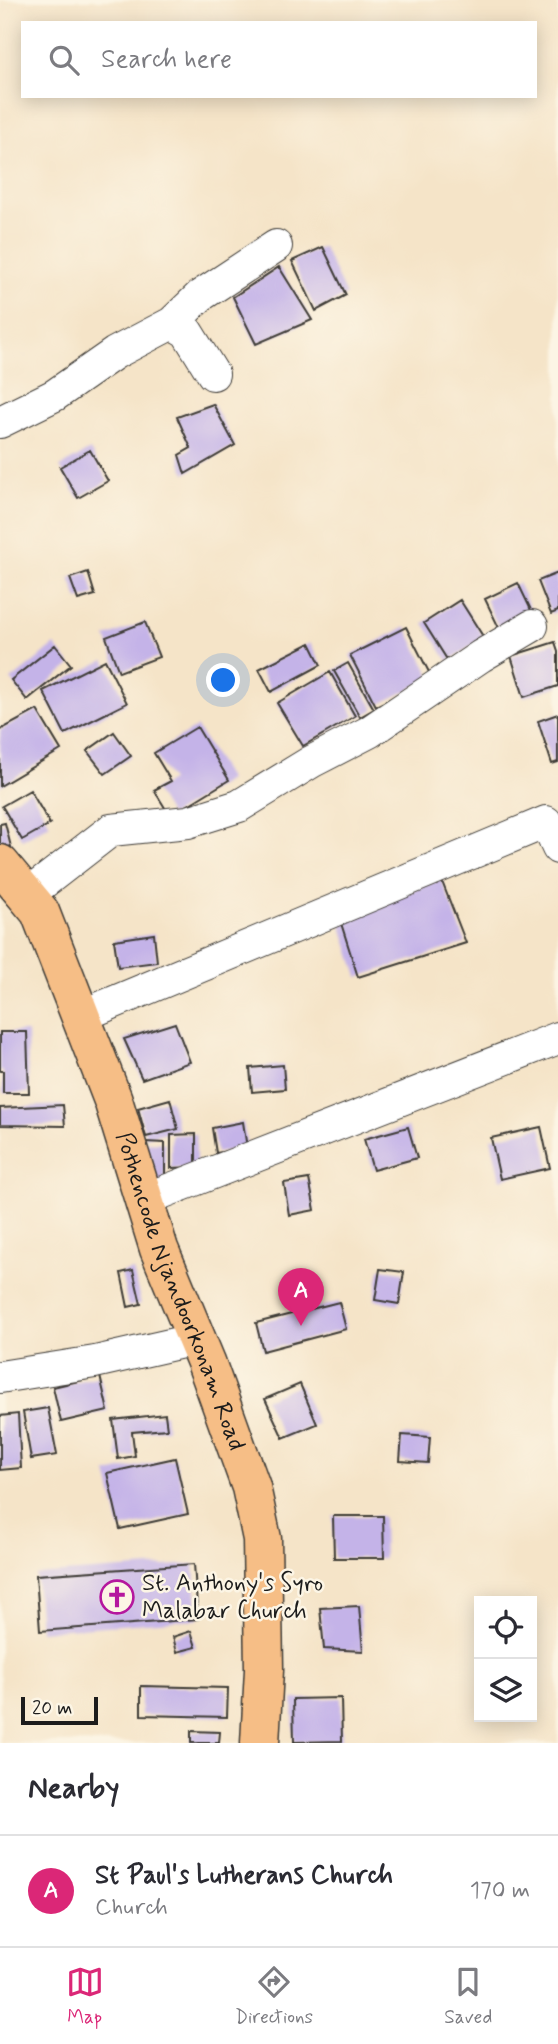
<!DOCTYPE html>
<style>
body{margin:0;font-family:Mynerve,sans-serif;background:#f7f7f7;color:#2b2b33}
.controls{position:absolute;right:21px;bottom:21px;display:grid;overflow:hidden;border-radius:0px;box-shadow:0 4px 18px #0003}
.controls button{width:63px;height:63px;display:grid;place-items:center;padding:0;border:0;border-bottom:2px solid #e1e1e2;background:#fff;color:#2b2b33;font:35px sans-serif}
.scale{position:absolute;left:21px;bottom:18px;width:77px;box-sizing:border-box;padding-left:7px;border:4px solid #1c1c1c;border-top:0;font-size:19px;line-height:24px;white-space:nowrap;color:#1c1c1c;-webkit-text-stroke:5px #fcf5e5;paint-order:stroke}
.you{position:absolute;left:224px;top:681px;width:24px;height:24px;margin:-18px;border:5px solid #fff;border-radius:50%;background:#1a73e8;box-shadow:0 0 0 10px #1a73e833}
.badge{display:grid;place-items:center;width:46px;height:46px;border-radius:50%;background:#db2777;color:#fff;font-size:23px;font-weight:700}
.pin{position:absolute;translate:-50% -58px;filter:drop-shadow(0 2px 4px #0008)}
.pin::after{content:'';position:absolute;top:37px;width:24px;height:21px;background:inherit;clip-path:polygon(0 0,100% 0,50% 100%)}
.list{margin:0;padding:0;list-style:none}
h2{display:flex;justify-content:space-between;align-items:center;height:91px;margin:0;padding:0 28px;font-size:30px}
h2 small{font-size:23px;font-weight:400;color:#7c7c81}
.list li{display:grid;grid-template-columns:46px 1fr auto;gap:21px;align-items:center;box-sizing:border-box;height:112px;padding:0 28px;border-top:2px solid #e1e1e2}
.list b{display:block;font-size:26px;white-space:nowrap}
.list p{margin:0;font-size:23px;white-space:nowrap;color:#7c7c81}
.list em{font-size:23px;font-style:normal;color:#7c7c81}
.icon{flex:none;width:38px;height:38px;fill:none;stroke:currentColor;stroke-width:2;stroke-linecap:round;stroke-linejoin:round}
.map{position:relative;flex:none;width:558px;height:1743px;overflow:hidden}
.search{position:absolute;background:#fff;box-shadow:0 4px 18px #0003;left:21px;right:21px;top:21px;height:77px;display:flex;align-items:center;gap:18px;box-sizing:border-box;padding:0 24px;border-radius:0px;color:#7c7c81;font-size:26px}
.sheet{height:203px;background:#fff}
nav{display:flex;justify-content:space-around;align-items:center;box-sizing:border-box;height:98px;border-top:2px solid #e1e1e2;background:#fff;font-size:19px;color:#7c7c81}
nav a{display:grid;justify-items:center;gap:4px}
nav .on{color:#db2777}
.map>svg:first-child{display:block}
.building{fill:#c4b3e8}
.lines{fill:none;stroke-linecap:round;stroke-linejoin:round}
.minor-casing{stroke:#3d3a36;stroke-width:34}
.major-casing{stroke:#3d3a36;stroke-width:41}
.minor{stroke:#fff;stroke-width:32}
.major{stroke:#f6be86;stroke-width:38}
.labels{text-anchor:middle;dominant-baseline:central;stroke-width:5;stroke-linejoin:round;paint-order:stroke}
.street-label{font-size:24px;fill:#1c1c1c;stroke:#fcf5e5}
.poi-label{font-size:24px;fill:#1c1c1c;stroke:#fcf5e5;text-anchor:start}
</style>
<div class="map">
<svg width="558" height="1743" viewBox="0 0 558 1743">
<rect width="100%" height="100%" fill="#fcf5e5"/>
<filter id="ink" filterUnits="userSpaceOnUse"><feTurbulence type="fractalNoise" baseFrequency=".0143" numOctaves="2"/><feDisplacementMap in="SourceGraphic" scale="14" xChannelSelector="R" yChannelSelector="G"/><feConvolveMatrix kernelMatrix="1 2 1 2 8 2 1 2 1" color-interpolation-filters="sRGB"/></filter>
<filter id="wash" filterUnits="userSpaceOnUse"><feTurbulence type="fractalNoise" baseFrequency=".00686" numOctaves="4" result="noise"/><feDisplacementMap in="SourceGraphic" scale="28" xChannelSelector="R" yChannelSelector="G"/><feGaussianBlur stdDeviation="1.57" result="paint"/><feColorMatrix in="noise" values="0 0 0 0 0 0 0 0 0 0 0 0 0 0 0 0 0 1.4 0 .05"/><feComposite in="paint" operator="in"/></filter>
<g filter="url(#wash)">
<rect width="100%" height="100%" fill="#f5e4c8"/>
<g id="blocks">
<!-- building -->
<path class="building" d="M 323,247 L 346,295 L 316,311 L 292,261 Z
M 279,267 L 312,320 L 256,344 L 233,297 Z
M 213,404 L 235,445 L 185,474 L 179,455 L 191,448 L 177,417 Z
M 90,450 L 108,481 L 78,498 L 60,467 Z
M 88,572 L 95,595 L 78,600 L 70,578 Z
M 558,573 L 558,611 L 551,614 L 538,581 Z
M 518,583 L 532,612 L 499,628 L 485,599 Z
M 460,600 L 484,638 L 448,661 L 424,623 Z
M 145,622 L 159,657 L 119,672 L 106,637 Z
M 406,627 L 432,678 L 376,706 L 350,655 Z
M 555,642 L 558,651 L 558,686 L 524,697 L 511,656 Z
M 310,643 L 321,665 L 271,692 L 259,669 Z
M 55,645 L 71,665 L 27,700 L 11,680 Z
M 105,660 L 127,703 L 65,734 L 43,691 Z
M 348,663 L 374,709 L 360,717 L 334,671 Z
M 330,672 L 355,716 L 303,746 L 277,703 Z
M 37,710 L 61,750 L 0,786 L 0,730 Z
M 558,714 L 558,762 L 552,764 L 538,721 Z
M 197,727 L 229,780 L 170,816 L 154,790 L 171,781 L 154,753 Z
M 114,732 L 131,756 L 105,774 L 87,751 Z
M 30,790 L 50,824 L 22,840 L 2,806 Z
M 5,823 L 11,847 L 0,850 L 0,824 Z
M 441,879 L 466,943 L 358,977 L 340,920 Z
M 154,934 L 157,962 L 118,967 L 114,940 Z
M 175,1023 L 190,1062 L 142,1079 L 124,1039 Z
M 0,1032 L 27,1032 L 29,1093 L 3,1093 L 3,1071 L 0,1071 Z
M 283,1065 L 285,1089 L 252,1092 L 250,1068 Z
M 170,1099 L 178,1129 L 146,1137 L 138,1108 Z
M 63,1105 L 65,1126 L 0,1125 L 0,1108 Z
M 243,1122 L 247,1148 L 216,1153 L 212,1128 Z
M 408,1127 L 417,1158 L 373,1170 L 364,1139 Z
M 541,1127 L 550,1168 L 500,1179 L 491,1138 Z
M 196,1134 L 196,1167 L 171,1168 L 171,1135 Z
M 145,1142 L 165,1143 L 165,1187 L 145,1186 Z
M 309,1179 L 315,1210 L 289,1215 L 284,1183 Z
M 380,1269 L 404,1272 L 399,1304 L 375,1300 Z
M 133,1270 L 141,1304 L 128,1307 L 121,1273 Z
M 339,1302 L 346,1329 L 263,1351 L 256,1323 Z
M 100,1376 L 108,1411 L 61,1422 L 53,1387 Z
M 300,1384 L 317,1424 L 283,1438 L 265,1399 Z
M 48,1408 L 57,1455 L 31,1459 L 23,1412 Z
M 18,1414 L 21,1468 L 0,1470 L 0,1416 Z
M 165,1414 L 167,1429 L 132,1432 L 135,1456 L 118,1459 L 113,1420 Z
M 402,1435 L 430,1437 L 428,1463 L 400,1461 Z
M 175,1458 L 188,1514 L 120,1529 L 107,1473 Z
M 333,1516 L 383,1516 L 384,1558 L 334,1558 Z
M 194,1564 L 198,1619 L 40,1631 L 36,1575 Z
M 359,1606 L 363,1651 L 324,1649 L 320,1608 Z
M 191,1631 L 196,1647 L 177,1652 L 173,1637 Z
M 141,1686 L 228,1688 L 227,1717 L 141,1715 Z
M 341,1698 L 342,1741 L 294,1742 L 293,1699 Z
M 191,1731 L 220,1732 L 219,1743 L 191,1743 Z"/>
</g>
</g>
<g filter="url(#ink)">
<use href="#blocks" fill-opacity="0" stroke="#3d3a36" stroke-width="2"/>
<g class="lines">
<defs>
<path id="minor" d="M 172,323 L 200,296 L 276,246
M 0,422 L 55,395 L 115,353 L 172,323 L 187,332 L 213,374
M 26,896 L 111,830 L 188,822 L 239,806 L 311,762 L 369,732 L 481,656 L 532,626
M 81,1016 L 546,822 L 558,848
M 143,1200 L 558,1038
M 0,1377 L 95,1362 L 196,1339"/>
<g id="major">
<path id="s1" d="M 0,864 L 40,912 L 113,1100 L 159,1249 L 206,1362 L 251,1487 L 262,1539 L 264,1670 L 260,1743"/>
</g>
</defs>
<!-- minor casing -->
<use href="#minor" class="minor-casing"/>
<!-- major casing -->
<use href="#major" class="major-casing"/>
<!-- minor -->
<use href="#minor" class="minor"/>
<!-- major -->
<use href="#major" class="major"/>
</g>
</g>
<!-- icons -->
<defs>
<symbol id="church-ring" viewBox="-11 -11 22 22"><circle r="9.5" fill="#fcf5e5" stroke="#b5179e" stroke-width="1.5"/><path d="M-1.2-6h2.4v3.5h3.3v2.4h-3.3V6h-2.4V-.1h-3.3v-2.4h3.3Z" fill="#b5179e"/></symbol>
</defs>
<g fill-rule="evenodd">
<use href="#church-ring" x="98" y="1578" width="38" height="38"/>
</g>
<g class="labels">
<!-- street labels -->
<g class="street-label">
<text stroke="none"><textPath href="#s1" startOffset="467">Pothencode Njandoorkonam Road</textPath></text>
</g>
<!-- poi labels -->
<g class="poi-label">
<text x="142" y="1583">St. Anthony's Syro<tspan x="142" dy="28">Malabar Church</tspan></text>
</g>
</g>
</svg>
<div class="controls">
<button><svg class="icon" aria-label="locate" viewBox="0 0 24 24"><circle cx="12" cy="12" r="6"/><path d="M12 2v4M12 18v4M2 12h4M18 12h4"/></svg></button>
<button><svg class="icon" aria-label="layers" viewBox="0 0 24 24"><path d="M12 4l9 5-9 5-9-5zM3 14l9 5 9-5"/></svg></button>
</div>
<div class="scale">20 m</div>
<div class="you"></div>
<div class="pin badge" style="left:301px;top:1326px">A</div>
<div class="search"><svg class="icon" aria-label="search" viewBox="0 0 24 24"><circle cx="10" cy="10" r="6"/><path d="M15 15l6 6"/></svg>Search here</div>
</div>
<section class="sheet">
<h2>Nearby<small></small></h2>
<ul class="list">
<li><span class="badge">A</span><div><b>St Paul's Lutherans Church</b><p>Church</p></div><em>170 m</em></li>
</ul>
</section>
<nav>
<a class="on"><svg class="icon" aria-label="map" viewBox="0 0 24 24"><path d="M3 6l6-2 6 2 6-2v14l-6 2-6-2-6 2zM9 4v14M15 6v14"/></svg>Map</a>
<a><svg class="icon" aria-label="directions" viewBox="0 0 24 24"><path d="M12 3l9 9-9 9-9-9zM9 14v-3h6M13 9l2 2-2 2"/></svg>Directions</a>
<a><svg class="icon" aria-label="saved" viewBox="0 0 24 24"><path d="M7 4h10v16l-5-4-5 4z"/></svg>Saved</a>
</nav>
